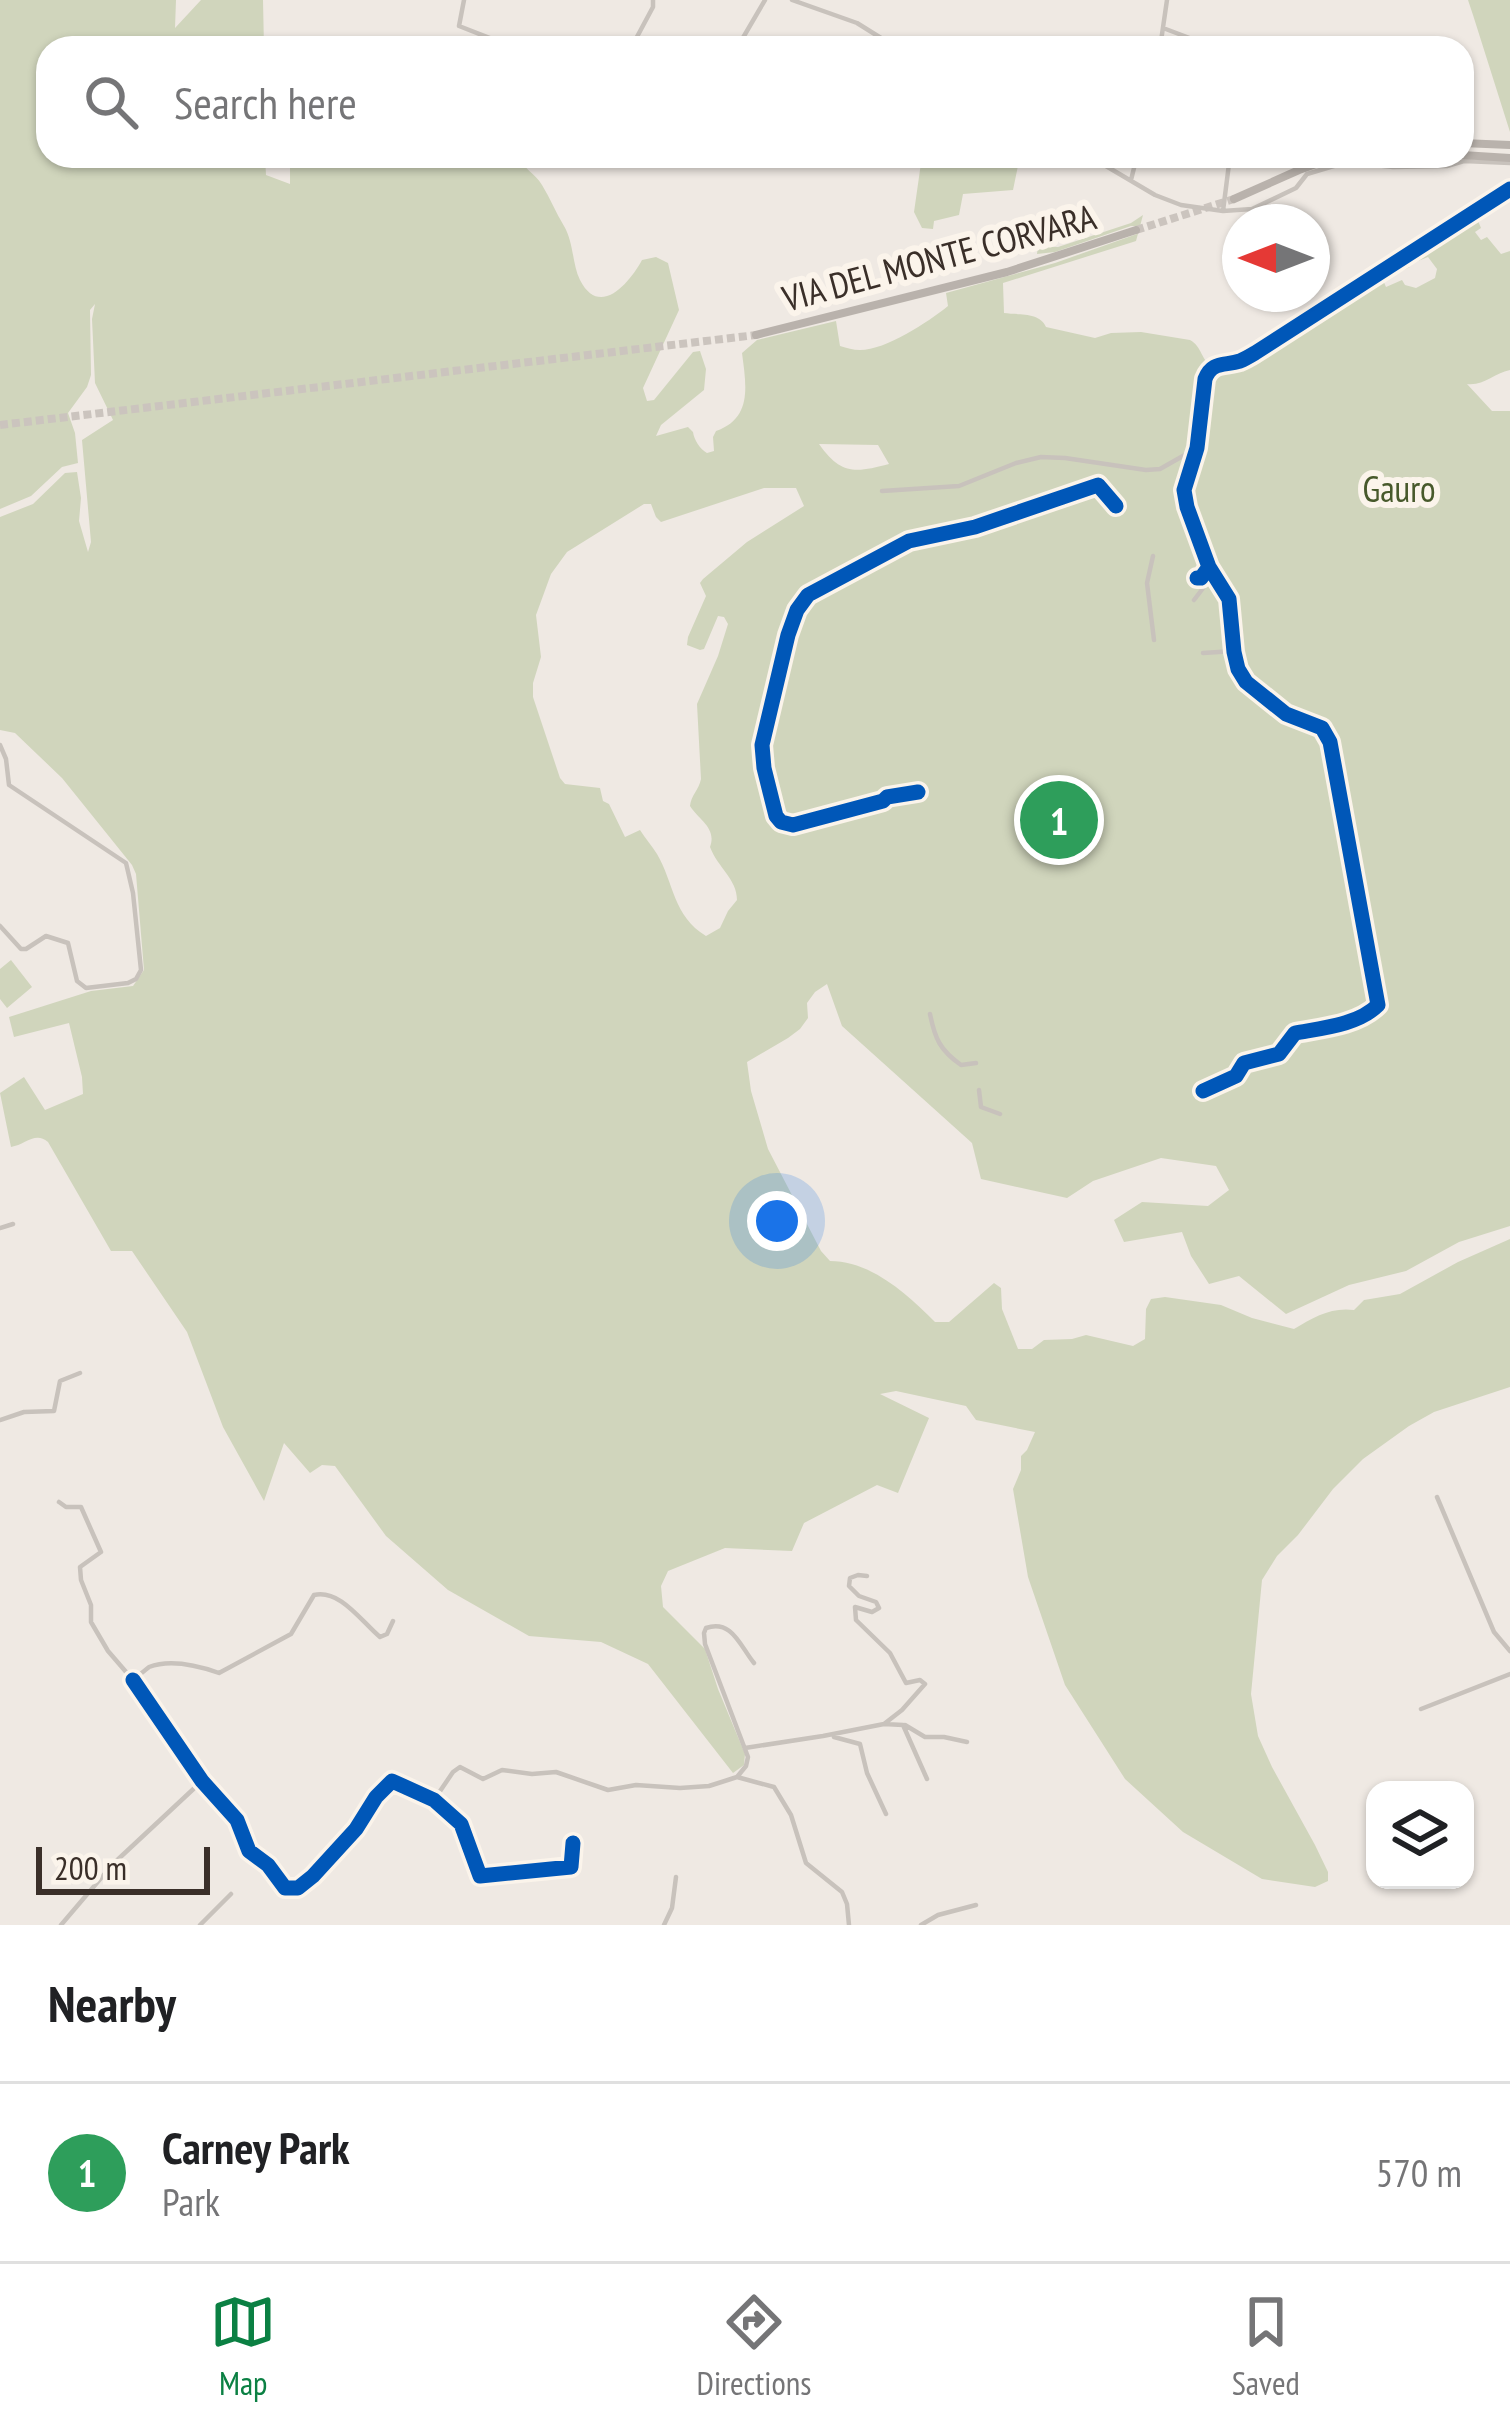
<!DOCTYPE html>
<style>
body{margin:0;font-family:"PT Sans Narrow",sans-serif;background:#f2f2f2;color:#202124}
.controls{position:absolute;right:36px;bottom:36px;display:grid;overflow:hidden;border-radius:24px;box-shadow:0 3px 9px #0004}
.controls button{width:108px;height:108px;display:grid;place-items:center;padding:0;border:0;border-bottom:3px solid #e0e0e0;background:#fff;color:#202124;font:60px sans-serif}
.compass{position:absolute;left:1222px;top:204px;width:108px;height:108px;border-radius:50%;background:#fff;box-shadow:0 3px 9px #0004;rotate:270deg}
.scale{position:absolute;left:36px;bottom:30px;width:174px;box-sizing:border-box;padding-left:12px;border:6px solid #3a2f29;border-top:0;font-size:33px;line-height:42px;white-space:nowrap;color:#3a2f29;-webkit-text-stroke:9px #fbf4eb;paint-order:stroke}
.you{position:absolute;left:777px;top:1221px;width:42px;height:42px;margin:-30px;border:9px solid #fff;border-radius:50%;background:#1a73e8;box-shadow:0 0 0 18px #1a73e833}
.badge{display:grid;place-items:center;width:78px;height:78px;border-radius:50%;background:#0b8043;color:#fff;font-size:39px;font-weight:700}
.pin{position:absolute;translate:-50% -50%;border:6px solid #fff;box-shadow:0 3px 12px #0006}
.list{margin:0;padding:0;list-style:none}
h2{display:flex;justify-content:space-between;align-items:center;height:156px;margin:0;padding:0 48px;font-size:51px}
h2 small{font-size:39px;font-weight:400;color:#757577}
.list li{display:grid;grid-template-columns:78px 1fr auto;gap:36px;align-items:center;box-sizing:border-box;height:180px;padding:0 48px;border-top:3px solid #e0e0e0}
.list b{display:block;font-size:45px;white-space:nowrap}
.list p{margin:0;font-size:39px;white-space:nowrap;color:#757577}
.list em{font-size:39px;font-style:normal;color:#757577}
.icon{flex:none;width:66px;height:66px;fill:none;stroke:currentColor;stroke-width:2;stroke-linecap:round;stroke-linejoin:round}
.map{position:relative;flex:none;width:1510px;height:1925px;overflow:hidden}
.search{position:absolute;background:#fff;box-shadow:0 3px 9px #0004;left:36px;right:36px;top:36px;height:132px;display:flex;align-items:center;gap:30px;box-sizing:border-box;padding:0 42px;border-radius:36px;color:#757577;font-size:45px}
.sheet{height:336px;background:#fff}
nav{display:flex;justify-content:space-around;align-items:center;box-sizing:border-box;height:168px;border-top:3px solid #e0e0e0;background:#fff;font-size:33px;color:#757577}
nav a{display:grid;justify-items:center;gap:6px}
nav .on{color:#0b8043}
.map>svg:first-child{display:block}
.green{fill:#d0d5bc;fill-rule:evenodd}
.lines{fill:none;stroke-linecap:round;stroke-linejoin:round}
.secondary-tunnel{stroke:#cbc4be;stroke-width:8;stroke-dasharray:8 4;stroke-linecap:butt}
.street{stroke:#c8c2bc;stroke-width:4.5}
.secondary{stroke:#b9b2ac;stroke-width:8}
.cycleway-casing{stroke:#fbf4eb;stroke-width:22}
.cycleway{stroke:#0057b8;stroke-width:15}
.labels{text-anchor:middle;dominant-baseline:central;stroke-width:12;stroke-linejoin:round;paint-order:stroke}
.street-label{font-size:36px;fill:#3a2f29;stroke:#fbf4eb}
.park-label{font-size:36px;fill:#47592b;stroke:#fbf4eb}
</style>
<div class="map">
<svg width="1510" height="1925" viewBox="0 0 1510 1925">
<rect width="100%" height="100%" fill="#efe9e3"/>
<!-- green -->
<path class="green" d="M 0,0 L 176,0 L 175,28 L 201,0 L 263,0 L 264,48 L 48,48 L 48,156 L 265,156 L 266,175 L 290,184 L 290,156 L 519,156 C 523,169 535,173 542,185 C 550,198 556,213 564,226 C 574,243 572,264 580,280 C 600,319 630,282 642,260 L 656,257 L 668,263 L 679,310 L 643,388 L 647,401 L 654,400 L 693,352 L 700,351 L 706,369 L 704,390 L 661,425 L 656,436 L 688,427 L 693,432 C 694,440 700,449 707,453 L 714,451 L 713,437 L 716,431 C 753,418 746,385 742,353 L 757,340 L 836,321 L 840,346 C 847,348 853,350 860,350 C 886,350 928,322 948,306 L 946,293 L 1055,263 L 1137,234 L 1135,226 L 1131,226 L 1055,252 L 1037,254 L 1038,246 L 1058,247 L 1131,223 L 1143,215 L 1136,241 L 1133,242 L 1003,283 L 1004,313 C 1018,315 1040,312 1046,327 L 1095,338 L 1111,333 L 1141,332 L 1190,340 C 1202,346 1201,361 1215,370 L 1242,361 L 1269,347 L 1391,268 L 1410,267 L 1383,280 L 1386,287 L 1402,280 L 1405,285 L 1416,288 L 1435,278 L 1437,269 L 1428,257 L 1413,263 L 1397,264 L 1476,216 L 1481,228 L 1475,232 L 1481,240 L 1487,237 L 1501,254 L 1510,251 L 1510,370 C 1494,373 1484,386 1467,384 L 1492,411 L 1510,411 L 1510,1226 L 1459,1242 L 1406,1271 L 1349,1285 L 1286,1314 L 1239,1276 L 1209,1284 L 1191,1256 L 1182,1232 L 1124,1242 L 1114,1220 L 1142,1202 L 1208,1206 L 1229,1190 L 1216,1166 L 1161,1158 L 1093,1181 L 1067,1198 L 981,1179 L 972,1143 L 842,1026 L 827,984 L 815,992 L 807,1003 L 808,1018 L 800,1029 L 788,1038 L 747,1062 L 751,1091 L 768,1149 L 821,1251 L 830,1261 C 871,1261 907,1294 935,1322 L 949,1322 L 994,1283 L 1001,1288 L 1002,1309 L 1018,1349 L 1032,1349 L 1044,1340 L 1072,1339 L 1086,1335 L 1133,1346 L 1145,1339 L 1146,1309 L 1151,1299 L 1165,1297 L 1221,1305 L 1252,1318 L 1294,1329 C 1314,1317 1331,1307 1354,1310 L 1364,1300 L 1400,1294 L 1458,1262 L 1510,1239 L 1510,1387 L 1434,1412 L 1409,1426 L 1363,1459 L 1333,1489 L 1298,1535 L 1277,1556 L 1262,1580 L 1251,1694 L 1258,1736 L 1272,1767 L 1315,1845 L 1328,1872 L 1328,1881 L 1315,1887 L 1262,1879 L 1183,1832 L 1125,1779 L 1065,1685 L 1028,1577 L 1013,1489 L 1021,1470 L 1021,1456 L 1027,1450 L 1035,1432 L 976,1420 L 966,1406 L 896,1391 L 880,1394 L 929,1418 L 898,1493 L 877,1485 L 804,1523 L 792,1551 L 725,1548 L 668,1571 L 661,1586 L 663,1607 L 705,1649 L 718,1689 L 745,1754 L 744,1765 L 733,1773 L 648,1664 L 601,1642 L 529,1636 L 448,1590 L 386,1536 L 335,1466 L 322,1465 L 310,1473 L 284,1443 L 264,1501 L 223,1427 L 187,1332 L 132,1251 L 111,1251 L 48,1142 C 35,1131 25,1145 11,1147 L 0,1093 L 24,1077 L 45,1110 L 83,1094 L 82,1077 L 69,1023 L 14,1037 L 9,1017 L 91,991 L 133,986 L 144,970 L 136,874 L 132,865 L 62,778 L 15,733 L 0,730 L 0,517 L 33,504 L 65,473 L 77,472 L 81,498 L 79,521 L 88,552 L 91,542 L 82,440 L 113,420 L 95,383 L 92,319 L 95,304 L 90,310 L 91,375 L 87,387 L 68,413 L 75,433 L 78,463 L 62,467 L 31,496 L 0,509 ZM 819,444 L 878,445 L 889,464 C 855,473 841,475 819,444 ZM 764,488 L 796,488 L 804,506 L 747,542 L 703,579 L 700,583 L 706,596 L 688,637 L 687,645 L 700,650 L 704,649 L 718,616 L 724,617 L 728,624 L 718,656 L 697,704 L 701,779 C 699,790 691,795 690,806 C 699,820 717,828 710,847 C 718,868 737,879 737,900 L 728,911 L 720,928 L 706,936 C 673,916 674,883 657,854 C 652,846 645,838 640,830 L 625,837 L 609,804 L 603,801 L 600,788 L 565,784 L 560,778 L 533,697 L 533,683 L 541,657 L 536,615 L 551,574 L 567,552 L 644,504 L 651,504 L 656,517 L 661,522 Z
M 1468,0 L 1510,0 L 1510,132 L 1473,15 Z
M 922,156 L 1020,156 L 1013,190 L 963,194 L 959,215 L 934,221 L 933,229 L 922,228 L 914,212 Z
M 11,960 L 32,987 L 7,1008 L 0,999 L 0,969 Z"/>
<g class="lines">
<!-- secondary-tunnel -->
<path class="secondary-tunnel" d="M 1136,230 L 1234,199
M 0,425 L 756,335"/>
<!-- street -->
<path class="street" d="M 464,0 L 459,26 L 515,48
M 792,0 L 857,23 L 897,48
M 1163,28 L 1216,48
M 631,48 L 653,7 L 653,0
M 737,48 L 765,0
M 1160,48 L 1167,0
M 1089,156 L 1155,195 L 1181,205 L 1223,211 L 1252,209 L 1296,188 L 1307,174 L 1347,162 L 1393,167 L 1447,166 L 1464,161 L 1510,163
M 671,157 L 672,156
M 1131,180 L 1137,156
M 1223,211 L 1230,156
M 882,491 L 959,486 L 1016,463 L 1041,457 L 1065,458 L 1146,470 L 1160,469 L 1197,448
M 1153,556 L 1147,583 L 1154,640
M 1191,577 L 1201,578 L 1209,567 L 1187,507 L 1184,490 L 1197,448 L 1205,379 C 1212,361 1224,366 1240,361 C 1245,359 1250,356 1255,353 L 1510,189
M 1194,600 L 1207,583 L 1207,574
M 1203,653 L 1234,651
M 0,745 L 6,759 L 9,785 L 126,863 L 133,893 L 141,970 L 136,979 L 128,983 L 86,988 L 77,981 L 68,943 L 46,936 L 26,949 L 21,949 L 0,926
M 918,792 L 887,797 L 883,801 L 793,825 L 781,822 L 776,816 L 764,768 L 762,745 L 788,635 L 797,610 L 808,595 L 909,541 L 975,527 L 1098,485 L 1116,506
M 930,1014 C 935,1039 940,1050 961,1065 L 976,1063
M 979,1090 L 981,1107 L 1000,1114
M 1203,1091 L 1236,1076 L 1244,1063 L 1279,1054 L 1295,1033 C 1322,1028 1358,1025 1378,1005 L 1330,742 L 1322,728 L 1286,714 L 1246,682 L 1238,669 L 1234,652 L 1229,599 L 1209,567
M 0,1228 L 13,1224
M 0,1420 L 24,1412 L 54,1411 L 60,1381 L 80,1373
M 1437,1497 L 1494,1632 L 1510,1651
M 59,1502 L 66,1507 L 81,1507 L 101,1552 L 80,1567 L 81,1580 L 91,1605 L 91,1622 L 108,1651 L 133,1680 C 134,1679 148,1668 149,1667 C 170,1659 199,1666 219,1673 L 291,1634 L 314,1595 C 340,1589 361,1621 380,1637 L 387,1634 L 393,1621
M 867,1576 L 858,1575 L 850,1578 L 849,1586 L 859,1596 L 876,1602 L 879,1608 L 872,1612 L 855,1607 L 856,1620 L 890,1653 L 906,1683 L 920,1680 L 925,1684 L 902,1710 L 884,1724
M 133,1680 L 202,1781 L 237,1820 L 249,1851 L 268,1865 L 285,1888 L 298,1888 L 313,1876 L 356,1829 L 376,1797 L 392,1781 L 434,1800 L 461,1824 L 480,1876 L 571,1867 L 573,1843
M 1421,1709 L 1510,1674
M 905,1725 L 925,1737 L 944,1737 L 967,1742
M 834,1737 L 860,1744 L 867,1773 L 886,1814
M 745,1748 L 823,1736 L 884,1724 L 903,1725 L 927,1779
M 737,1777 L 774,1787 L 791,1815 L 806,1863 L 842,1892 L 847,1904 L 849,1925
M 434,1800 L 453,1772 L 460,1767 L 483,1779 L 502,1770 L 532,1774 L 556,1772 L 608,1790 L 636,1785 L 680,1788 L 709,1786 L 737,1777 L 746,1766 L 748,1757 L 705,1644 L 704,1633 L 706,1628 C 732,1619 740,1646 754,1663
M 61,1925 L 113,1864 L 202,1781
M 200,1925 L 231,1894
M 664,1925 L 672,1908 L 676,1877
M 921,1925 L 938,1915 L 976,1905"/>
<!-- secondary -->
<path class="secondary" d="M 1462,143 L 1510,145
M 1462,155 L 1510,158
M 1234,199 L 1299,170 L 1339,156
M 756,335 L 1007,272 L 1136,230"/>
<defs>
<path id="cycleway" d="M 1197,578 L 1201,578 L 1209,567 L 1187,507 L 1184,490 L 1197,448 L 1205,379 C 1212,361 1224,366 1240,361 C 1245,359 1250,356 1255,353 L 1510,189
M 918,792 L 887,797 L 883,801 L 793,825 L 781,822 L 776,816 L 764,768 L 762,745 L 788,635 L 797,610 L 808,595 L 909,541 L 975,527 L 1098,485 L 1116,506
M 1203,1091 L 1236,1076 L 1244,1063 L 1279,1054 L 1295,1033 C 1322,1028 1358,1025 1378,1005 L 1330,742 L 1322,728 L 1286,714 L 1246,682 L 1238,669 L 1234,652 L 1229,599 L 1209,567
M 133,1680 L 202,1781 L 237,1820 L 249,1851 L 268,1865 L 285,1888 L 298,1888 L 313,1876 L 356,1829 L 376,1797 L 392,1781 L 434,1800 L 461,1824 L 480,1876 L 571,1867 L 573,1843"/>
</defs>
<!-- cycleway casing -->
<use href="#cycleway" class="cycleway-casing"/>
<!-- cycleway -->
<use href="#cycleway" class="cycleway"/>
</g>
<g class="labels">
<!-- street labels -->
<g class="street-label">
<text transform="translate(939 257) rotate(-15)">VIA DEL MONTE CORVARA</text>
</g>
<!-- park labels -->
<g class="park-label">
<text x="1399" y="488">Gauro</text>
</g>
</g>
</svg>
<div class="controls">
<button><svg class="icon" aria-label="layers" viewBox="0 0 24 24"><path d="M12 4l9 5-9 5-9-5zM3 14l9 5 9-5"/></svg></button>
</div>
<svg class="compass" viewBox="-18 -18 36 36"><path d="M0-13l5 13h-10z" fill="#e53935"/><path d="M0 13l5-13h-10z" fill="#757577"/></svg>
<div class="scale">200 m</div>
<div class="you"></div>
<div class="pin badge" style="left:1059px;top:820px;background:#2e9e5b">1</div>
<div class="search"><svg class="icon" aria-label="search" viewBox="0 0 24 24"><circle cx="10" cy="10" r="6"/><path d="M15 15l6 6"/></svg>Search here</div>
</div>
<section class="sheet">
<h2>Nearby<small></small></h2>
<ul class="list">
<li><span class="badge" style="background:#2e9e5b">1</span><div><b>Carney Park</b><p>Park</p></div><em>570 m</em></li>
</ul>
</section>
<nav>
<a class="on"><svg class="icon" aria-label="map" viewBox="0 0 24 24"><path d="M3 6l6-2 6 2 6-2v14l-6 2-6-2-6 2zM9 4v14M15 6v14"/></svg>Map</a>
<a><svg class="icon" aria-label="directions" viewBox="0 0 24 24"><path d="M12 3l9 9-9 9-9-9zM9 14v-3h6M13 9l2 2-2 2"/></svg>Directions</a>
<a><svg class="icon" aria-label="saved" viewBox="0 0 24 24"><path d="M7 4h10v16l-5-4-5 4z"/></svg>Saved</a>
</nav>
